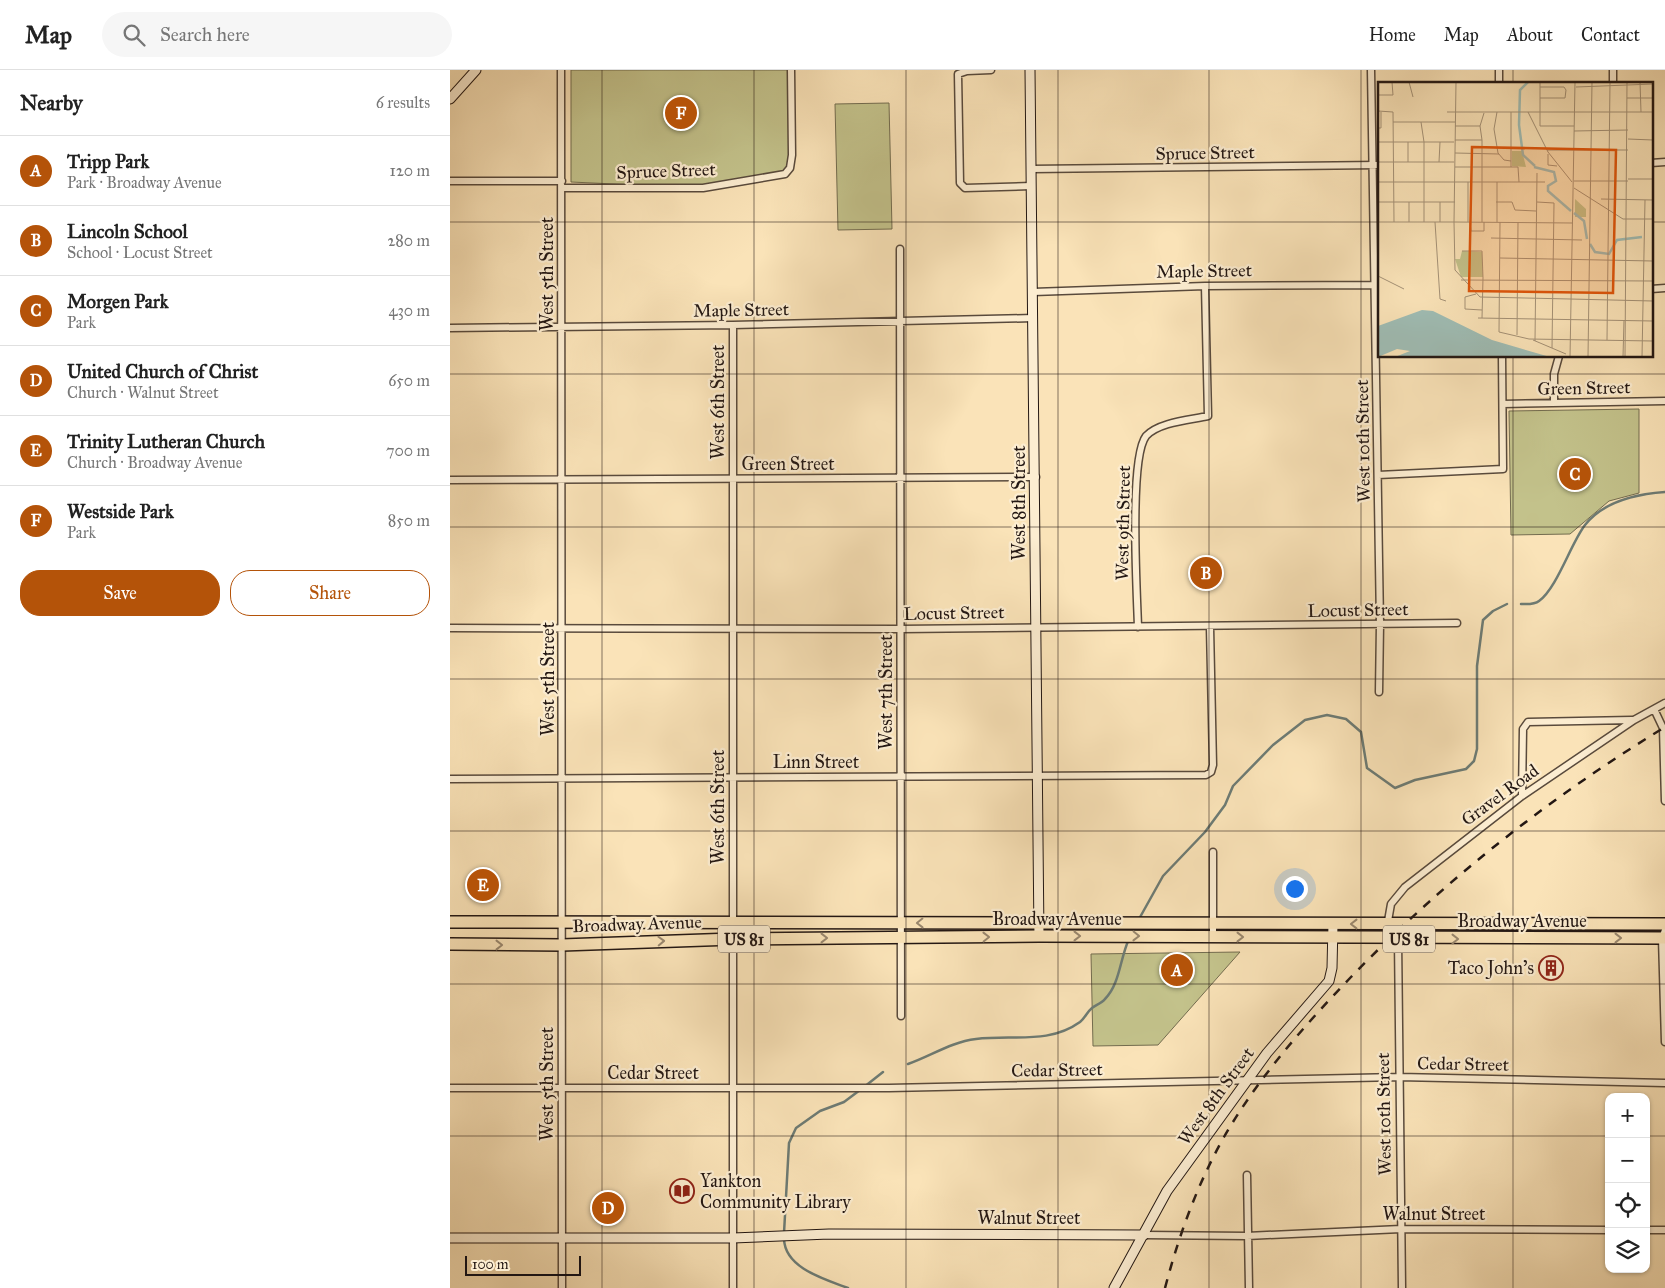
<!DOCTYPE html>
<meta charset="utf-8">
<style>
body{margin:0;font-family:"IM FELL Great Primer",serif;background:#f6f6f6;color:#222}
.controls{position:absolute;right:15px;bottom:15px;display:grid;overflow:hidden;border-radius:10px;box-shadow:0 1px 4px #0004}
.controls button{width:45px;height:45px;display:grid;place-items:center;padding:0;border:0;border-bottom:1px solid #e0e0e0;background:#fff;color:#222;font:25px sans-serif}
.scale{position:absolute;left:15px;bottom:12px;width:116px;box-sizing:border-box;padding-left:5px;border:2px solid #231713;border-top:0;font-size:14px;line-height:18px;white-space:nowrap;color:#231713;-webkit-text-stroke:4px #fcedd1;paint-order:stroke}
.you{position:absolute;left:844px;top:818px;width:18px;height:18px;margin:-12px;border:4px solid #fff;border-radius:50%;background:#1a73e8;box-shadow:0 0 0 8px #1a73e833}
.badge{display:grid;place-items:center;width:32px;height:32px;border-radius:50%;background:#b45309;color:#fff;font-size:16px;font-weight:700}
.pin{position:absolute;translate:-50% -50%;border:2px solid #fff;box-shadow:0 1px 5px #0006}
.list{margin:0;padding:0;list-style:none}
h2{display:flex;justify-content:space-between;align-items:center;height:65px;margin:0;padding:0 20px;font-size:21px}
h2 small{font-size:16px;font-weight:400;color:#767676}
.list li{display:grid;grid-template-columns:32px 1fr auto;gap:15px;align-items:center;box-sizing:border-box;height:70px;padding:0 20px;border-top:1px solid #e0e0e0}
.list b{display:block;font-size:19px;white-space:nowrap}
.list p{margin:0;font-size:16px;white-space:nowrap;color:#767676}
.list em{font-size:16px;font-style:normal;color:#767676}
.actions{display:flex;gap:10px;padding:15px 20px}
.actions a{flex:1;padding:11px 0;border:1px solid #b45309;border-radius:20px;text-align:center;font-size:18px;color:#b45309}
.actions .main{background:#b45309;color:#fff}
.icon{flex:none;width:28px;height:28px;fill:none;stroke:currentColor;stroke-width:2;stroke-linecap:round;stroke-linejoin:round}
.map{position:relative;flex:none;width:1215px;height:1218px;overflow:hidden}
header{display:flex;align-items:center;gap:30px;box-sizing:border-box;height:70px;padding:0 25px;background:#fff;border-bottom:1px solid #e0e0e0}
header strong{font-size:24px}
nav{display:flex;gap:28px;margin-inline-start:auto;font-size:18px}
.search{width:350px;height:45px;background:#f6f6f6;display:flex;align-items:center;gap:12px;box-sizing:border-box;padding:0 18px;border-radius:28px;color:#767676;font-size:19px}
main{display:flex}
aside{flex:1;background:#fff}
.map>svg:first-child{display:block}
.green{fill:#c3c28b;stroke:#736c4f}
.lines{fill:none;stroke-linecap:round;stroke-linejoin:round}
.stream{stroke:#6d7b74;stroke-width:2.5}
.street-casing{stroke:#594a3c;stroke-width:9}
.secondary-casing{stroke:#231713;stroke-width:11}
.highway-casing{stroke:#231713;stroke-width:14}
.street{stroke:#fcedd1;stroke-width:6}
.secondary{stroke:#fcedd1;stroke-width:9}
.highway{stroke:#fae3b8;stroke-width:11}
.rail{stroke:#231713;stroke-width:2.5;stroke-dasharray:9 9;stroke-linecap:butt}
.oneway{stroke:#99876e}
.grid{fill:none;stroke:#231713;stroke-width:1;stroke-opacity:0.55}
.labels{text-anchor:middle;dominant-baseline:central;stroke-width:4.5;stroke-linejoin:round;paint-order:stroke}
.shield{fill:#fcedd1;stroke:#64574c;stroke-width:1}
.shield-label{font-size:16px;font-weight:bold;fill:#231713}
.street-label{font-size:18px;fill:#231713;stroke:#fcedd1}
.poi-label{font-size:18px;fill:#231713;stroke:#fcedd1;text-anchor:end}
.inset-river{fill:none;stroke:#9fbdb5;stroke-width:2.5}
.inset-road{fill:none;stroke:#a49176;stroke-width:1}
.view{fill:#de560c;fill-opacity:0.15;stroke:#de560c;stroke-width:2.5}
.inset-edge{fill:none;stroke:#231713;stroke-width:2.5}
</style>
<header>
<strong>Map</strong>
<div class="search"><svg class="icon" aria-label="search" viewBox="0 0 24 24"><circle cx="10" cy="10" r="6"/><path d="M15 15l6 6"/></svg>Search here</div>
<nav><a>Home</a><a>Map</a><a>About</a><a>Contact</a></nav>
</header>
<main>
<aside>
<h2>Nearby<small>6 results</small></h2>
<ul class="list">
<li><span class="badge">A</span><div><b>Tripp Park</b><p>Park · Broadway Avenue</p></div><em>120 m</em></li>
<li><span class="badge">B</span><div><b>Lincoln School</b><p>School · Locust Street</p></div><em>280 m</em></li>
<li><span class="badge">C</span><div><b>Morgen Park</b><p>Park</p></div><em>430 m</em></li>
<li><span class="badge">D</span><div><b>United Church of Christ</b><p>Church · Walnut Street</p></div><em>650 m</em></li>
<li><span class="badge">E</span><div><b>Trinity Lutheran Church</b><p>Church · Broadway Avenue</p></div><em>700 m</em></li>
<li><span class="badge">F</span><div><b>Westside Park</b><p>Park</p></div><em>850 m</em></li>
</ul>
<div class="actions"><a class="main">Save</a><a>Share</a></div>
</aside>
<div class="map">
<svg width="1215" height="1218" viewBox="0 0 1215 1218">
<rect width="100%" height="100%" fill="#fae3b8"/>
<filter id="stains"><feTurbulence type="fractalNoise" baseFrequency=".004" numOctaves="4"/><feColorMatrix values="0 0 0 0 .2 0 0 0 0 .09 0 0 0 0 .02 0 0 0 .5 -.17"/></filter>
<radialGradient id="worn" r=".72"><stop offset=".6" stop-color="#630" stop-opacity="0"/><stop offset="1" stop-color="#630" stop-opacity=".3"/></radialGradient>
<!-- green -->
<path class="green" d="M 121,0 L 341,0 L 340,98 L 328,106 L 253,118 L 121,112 Z
M 439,33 L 442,159 L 388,160 L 385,34 Z
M 1189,339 L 1189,423 L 1159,431 L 1120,464 L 1061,465 L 1059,341 Z
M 790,882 L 708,975 L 643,976 L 641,884 Z"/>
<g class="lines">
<!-- stream -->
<path class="stream" d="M 1071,534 C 1077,534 1084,535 1089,531 C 1107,518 1121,473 1135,455 C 1153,432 1187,424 1215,422
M 689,849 L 713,806 L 755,762 L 775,735 L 783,716 L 823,675 L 855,650 L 877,645 L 896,649 L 911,662 L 917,698 L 945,718 L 965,710 L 1016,699 L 1024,691 L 1027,679 L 1027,596 L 1033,550 L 1043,541 L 1057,534
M 458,994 C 481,986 501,972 526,969 C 562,964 598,975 630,952 C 635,948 637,942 642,938 C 646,935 652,933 655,929 C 670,914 670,888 679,869
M 414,1017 L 433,1002
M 334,1163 L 339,1073 L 346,1058 L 370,1041 L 394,1032 L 410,1020
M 334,1169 C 335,1198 374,1209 398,1218"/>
<defs>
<path id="street" d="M 111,0 L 112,1218
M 541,0 L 517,1 L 508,4 L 510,113 L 515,118 L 581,116
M 921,0 L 930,554 L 929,622
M 1049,0 L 1049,14
M 1163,0 L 1163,14
M 1201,93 L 1215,92
M 581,99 L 929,95
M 0,111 L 112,111
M 112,118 L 253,118 L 335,104 L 340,98 L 342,85 L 341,0
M 450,179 L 451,946
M 1201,219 L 1215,218
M 583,222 L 755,216 L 926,215
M 0,258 L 283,255 L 583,248
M 1104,333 L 1104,304 L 1109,286
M 1053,334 L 1215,331
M 928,405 L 1053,399 L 1052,286
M 0,410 L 586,407
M 688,557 C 687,523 679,388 696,366 C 709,352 740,350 758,346 L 755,216
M 0,558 L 451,559 L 1007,553
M 1204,639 L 1213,658 L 1215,731
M 0,709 L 756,705 L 761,702 L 763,695 L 760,557
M 1072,726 L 1073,659 L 1078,652 L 1182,650
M 1215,860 L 1212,868 L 1215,972
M 763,867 L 763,782
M 935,868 L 941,834 L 955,817 L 1072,726 L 1184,650 L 1215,633
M 948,869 L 952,1218
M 0,1018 L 439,1018 L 949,1007 L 1215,1013
M 797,1105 L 799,1218
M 1196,1160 L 1215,1160
M 694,1165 L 797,1166 L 951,1159 L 1159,1160
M 283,1218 L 283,255"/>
<path id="secondary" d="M 580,0 L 589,866
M 0,29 L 26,0
M 0,1168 L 283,1168 L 379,1164 L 694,1165
M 664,1218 L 717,1121 L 817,983 L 879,911 L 882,898 L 883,854"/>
<path id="highway" d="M 0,852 L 1215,854
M 0,874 L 112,875 L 283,869 L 589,866 L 1215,868"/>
</defs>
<!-- street casing -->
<use href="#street" class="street-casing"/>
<!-- secondary casing -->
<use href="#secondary" class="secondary-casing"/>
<!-- highway casing -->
<use href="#highway" class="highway-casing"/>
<!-- street -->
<use href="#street" class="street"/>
<!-- secondary -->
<use href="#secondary" class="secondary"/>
<!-- highway -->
<use href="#highway" class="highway"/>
<!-- rail -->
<path class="rail" d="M 715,1218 C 729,1165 747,1115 774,1067 C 808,1008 854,956 901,907 C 995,810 1099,728 1215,657"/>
</g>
<!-- one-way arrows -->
<defs><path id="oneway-chevron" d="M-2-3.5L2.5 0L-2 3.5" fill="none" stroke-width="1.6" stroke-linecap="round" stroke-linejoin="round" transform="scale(1.25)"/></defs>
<g class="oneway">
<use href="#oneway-chevron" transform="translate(470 853) rotate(179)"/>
<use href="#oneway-chevron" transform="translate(904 854) rotate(180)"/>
<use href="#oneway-chevron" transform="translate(627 866)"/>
<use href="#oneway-chevron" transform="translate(686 866) rotate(1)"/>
<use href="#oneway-chevron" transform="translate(536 867) rotate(-1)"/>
<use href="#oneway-chevron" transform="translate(790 867)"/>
<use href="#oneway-chevron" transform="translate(374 868)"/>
<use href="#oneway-chevron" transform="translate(1168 868)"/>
<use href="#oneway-chevron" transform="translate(1005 869)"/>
<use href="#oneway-chevron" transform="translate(211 871) rotate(-2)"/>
<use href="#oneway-chevron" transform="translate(49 875)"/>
</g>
<!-- grid -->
<path class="grid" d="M 152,0 L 152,1218M 304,0 L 304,1218M 456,0 L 456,1218M 608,0 L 608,1218M 759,0 L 759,1218M 911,0 L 911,1218M 1063,0 L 1063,14M 0,152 L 929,152M 1201,152 L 1215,152M 1063,286 L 1063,1218M 0,304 L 1215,304M 0,457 L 1215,457M 0,609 L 1215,609M 0,761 L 1215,761M 0,914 L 1215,914M 0,1066 L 1159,1066M 1196,1066 L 1215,1066"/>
<!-- icons -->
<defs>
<symbol id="building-ring" viewBox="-11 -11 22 22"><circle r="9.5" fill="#fcedd1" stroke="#8f2418" stroke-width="1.5"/><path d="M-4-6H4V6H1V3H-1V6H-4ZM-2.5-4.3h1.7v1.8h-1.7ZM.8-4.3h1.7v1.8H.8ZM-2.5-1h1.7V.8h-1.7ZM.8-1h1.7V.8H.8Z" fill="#8f2418"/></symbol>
<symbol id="library-ring" viewBox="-11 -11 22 22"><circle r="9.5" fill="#fcedd1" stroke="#8f2418" stroke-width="1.5"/><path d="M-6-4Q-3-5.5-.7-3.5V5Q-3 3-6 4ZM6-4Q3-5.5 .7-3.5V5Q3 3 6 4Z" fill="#8f2418"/></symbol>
</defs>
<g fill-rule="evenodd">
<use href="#building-ring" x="1087" y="884" width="28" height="28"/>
<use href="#library-ring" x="218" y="1107" width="28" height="28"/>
</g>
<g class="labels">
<!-- shield labels -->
<g class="shield">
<rect x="268" y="855.5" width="52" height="27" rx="4"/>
<rect x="933" y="855.5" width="52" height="27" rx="4"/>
</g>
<g class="shield-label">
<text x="294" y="869">US 81</text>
<text x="959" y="869">US 81</text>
</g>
<!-- street labels -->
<g class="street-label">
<text transform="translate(755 83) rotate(-1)">Spruce Street</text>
<text transform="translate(216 101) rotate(-2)">Spruce Street</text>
<text transform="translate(754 201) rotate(-1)">Maple Street</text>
<text transform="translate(97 204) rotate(-90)">West 5th Street</text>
<text transform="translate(291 240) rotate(-1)">Maple Street</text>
<text transform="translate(1134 318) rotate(-1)">Green Street</text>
<text transform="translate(268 332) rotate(-90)">West 6th Street</text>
<text transform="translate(913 371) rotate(-91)">West 10th Street</text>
<text x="338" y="394">Green Street</text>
<text transform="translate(569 433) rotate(-90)">West 8th Street</text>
<text transform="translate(673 453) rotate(-89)">West 9th Street</text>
<text transform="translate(908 540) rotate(-1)">Locust Street</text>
<text transform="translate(504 543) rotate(-1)">Locust Street</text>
<text transform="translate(98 609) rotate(-90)">West 5th Street</text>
<text transform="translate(436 622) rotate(-90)">West 7th Street</text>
<text x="366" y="692">Linn Street</text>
<text transform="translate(1050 725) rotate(-36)">Gravel Road</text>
<text transform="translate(268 737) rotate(-90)">West 6th Street</text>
<text x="607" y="849">Broadway Avenue</text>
<text x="1072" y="851">Broadway Avenue</text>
<text transform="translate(187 854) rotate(-2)">Broadway Avenue</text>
<text transform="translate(1013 994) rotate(1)">Cedar Street</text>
<text transform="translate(607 1000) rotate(-1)">Cedar Street</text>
<text x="203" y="1003">Cedar Street</text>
<text transform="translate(97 1014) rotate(-90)">West 5th Street</text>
<text transform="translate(766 1026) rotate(-54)">West 8th Street</text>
<text transform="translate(934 1044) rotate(-91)">West 10th Street</text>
<text x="984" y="1144">Walnut Street</text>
<text x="579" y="1148">Walnut Street</text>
</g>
<!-- poi labels -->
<g class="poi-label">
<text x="1084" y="898">Taco John's</text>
<text x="250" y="1111" text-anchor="start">Yankton<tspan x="250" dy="21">Community Library</tspan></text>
</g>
</g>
<!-- overview -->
<g transform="translate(928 12)">
<rect width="275" height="275" fill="#fae3b8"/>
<path d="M 134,69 L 144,69 L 148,85 L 134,84 ZM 197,117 L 208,127 L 208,135 L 197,135 ZM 84,169 L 104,170 L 105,195 L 83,195 L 77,177 L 82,177 Z" fill="#c3c28b"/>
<path d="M 44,228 L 55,229 L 114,258 L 172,275 L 17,275 L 32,269 L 19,267 L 0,275 L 0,244 Z" fill="#9fbdb5"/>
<path class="inset-river" d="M 150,0 L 142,8 L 141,43 L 145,73 L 157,84M 156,85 L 176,90 L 178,99 L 170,104 L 170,109 L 193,129M 196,131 L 206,139 L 209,157M 212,162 L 217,170 L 231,172 L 239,158 L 264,155"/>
<path class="inset-road" d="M 31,0 L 35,15M 78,0 L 76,140 L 195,141M 162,0 L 162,44 L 196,44M 262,0 L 263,30M 198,5 L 275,2M 0,13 L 15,13 L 14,0M 162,16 L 187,16 L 188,8 L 186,5 L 162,5M 249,16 L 275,16M 0,29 L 15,30 L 16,140M 69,30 L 275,30M 119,30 L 116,47 L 120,71 L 126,78 L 133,79M 133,30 L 133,85M 150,30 L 170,70 L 194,100M 15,40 L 77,40M 43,40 L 46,60 L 46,140M 77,44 L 102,44M 0,46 L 3,46 L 3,30M 196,49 L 250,48M 250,57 L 275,58M 77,58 L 104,58M 0,60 L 76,60M 30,60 L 30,80M 169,68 L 250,68M 77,71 L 121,72M 170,72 L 170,83 L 179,84M 0,80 L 76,80M 61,80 L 62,60M 77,85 L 140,85 L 141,100M 250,97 L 275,97M 196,99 L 250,99M 0,100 L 167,100M 90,100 L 90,140M 119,100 L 119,140M 196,106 L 245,137 L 275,137M 223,117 L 275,118M 0,120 L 77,120M 31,120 L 31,140M 62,120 L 62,140M 118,120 L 134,120 L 137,128 L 158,129M 159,120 L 176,121 L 174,266M 0,140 L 76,140 L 77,188 L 102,215 L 192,217M 57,140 L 62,217 L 68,219M 92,140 L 93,149 L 106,149 L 106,140M 104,140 L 104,58 L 102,44 L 106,31M 122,140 L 121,250 L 151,257 L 275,259M 113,156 L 204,158M 84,169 L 104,169 L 105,196M 122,176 L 275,179M 0,194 L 26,207M 83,198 L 275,199M 98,212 L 87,215 L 87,227 L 104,228M 192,217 L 275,219M 100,236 L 275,239M 104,236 L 105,196M 139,253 L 140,140M 155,258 L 188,272M 229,258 L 232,0M 157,259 L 159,91M 192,275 L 197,0M 210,275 L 214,0M 245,275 L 246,238M 247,275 L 249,0M 264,275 L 267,118"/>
<path class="view" d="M 94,65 L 238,68 L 235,211 L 91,209 Z"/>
<rect width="275" height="275" class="inset-edge"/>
</g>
<rect width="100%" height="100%" filter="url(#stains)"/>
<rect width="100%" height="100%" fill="url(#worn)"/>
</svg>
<div class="controls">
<button>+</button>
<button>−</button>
<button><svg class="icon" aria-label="locate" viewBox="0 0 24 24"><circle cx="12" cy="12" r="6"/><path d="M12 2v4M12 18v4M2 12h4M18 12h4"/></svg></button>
<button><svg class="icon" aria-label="layers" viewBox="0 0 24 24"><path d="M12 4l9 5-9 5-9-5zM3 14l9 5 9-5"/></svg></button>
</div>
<div class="scale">100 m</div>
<div class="you"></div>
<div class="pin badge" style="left:727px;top:900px">A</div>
<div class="pin badge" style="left:756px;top:503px">B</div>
<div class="pin badge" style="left:1125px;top:404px">C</div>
<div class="pin badge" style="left:158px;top:1138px">D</div>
<div class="pin badge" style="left:33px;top:815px">E</div>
<div class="pin badge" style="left:231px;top:43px">F</div>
</div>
</main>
